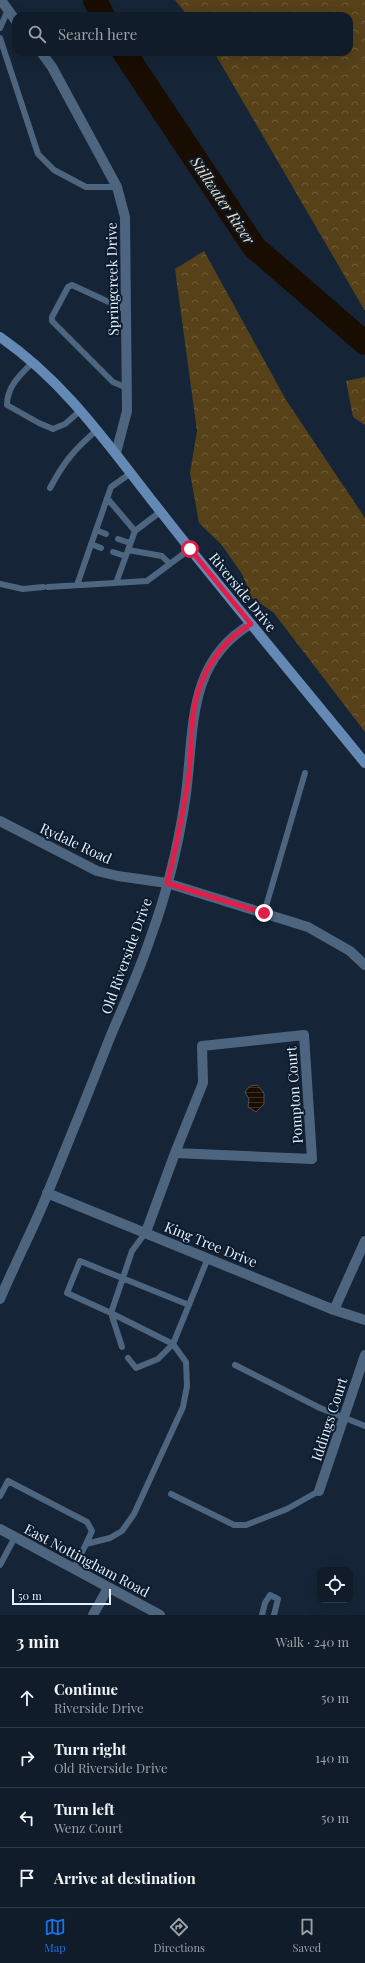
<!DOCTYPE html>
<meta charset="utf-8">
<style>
body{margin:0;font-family:"Playfair Display",serif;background:#1e2935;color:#f1f3f6}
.controls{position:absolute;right:12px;bottom:12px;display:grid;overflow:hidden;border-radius:8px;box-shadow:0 4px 16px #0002}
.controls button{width:36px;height:36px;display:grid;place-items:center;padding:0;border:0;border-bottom:1px solid #303a46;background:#101c29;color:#f1f3f6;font:20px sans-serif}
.scale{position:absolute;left:12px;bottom:10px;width:99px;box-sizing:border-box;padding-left:4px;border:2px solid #e5f0fd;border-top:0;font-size:11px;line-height:14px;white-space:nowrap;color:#e5f0fd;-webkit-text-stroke:3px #0c1b2d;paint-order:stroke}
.stop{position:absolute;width:12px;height:12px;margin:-9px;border:3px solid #e11d48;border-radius:50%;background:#fff}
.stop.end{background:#e11d48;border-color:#fff;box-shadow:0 1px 4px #0008}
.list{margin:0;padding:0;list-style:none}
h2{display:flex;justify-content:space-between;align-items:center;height:52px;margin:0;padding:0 16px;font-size:17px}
h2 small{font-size:13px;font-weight:400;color:#9ca1a8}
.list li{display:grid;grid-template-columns:26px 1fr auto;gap:12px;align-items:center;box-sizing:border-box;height:60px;padding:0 16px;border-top:1px solid #303a46}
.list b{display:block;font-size:15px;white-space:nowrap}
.list p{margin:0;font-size:13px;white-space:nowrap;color:#9ca1a8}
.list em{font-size:13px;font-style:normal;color:#9ca1a8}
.icon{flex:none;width:22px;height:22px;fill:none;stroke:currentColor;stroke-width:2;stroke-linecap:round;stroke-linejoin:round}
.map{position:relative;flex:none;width:365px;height:1615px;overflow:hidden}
.search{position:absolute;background:#101c29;box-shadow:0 4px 16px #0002;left:12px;right:12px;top:12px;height:44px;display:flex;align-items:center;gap:10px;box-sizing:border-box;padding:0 14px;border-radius:12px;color:#9ca1a8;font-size:15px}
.sheet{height:292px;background:#101c29}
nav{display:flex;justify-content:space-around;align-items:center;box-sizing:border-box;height:56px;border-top:1px solid #303a46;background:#101c29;font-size:11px;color:#9ca1a8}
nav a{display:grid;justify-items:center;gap:2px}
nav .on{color:#1a73e8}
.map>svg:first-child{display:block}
.forest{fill:url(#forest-crowns)}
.water{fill:url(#water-rules);stroke:#56504c}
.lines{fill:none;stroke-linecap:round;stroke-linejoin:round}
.river{stroke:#190c00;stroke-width:24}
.service{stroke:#4e6580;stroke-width:6}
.minor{stroke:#4e6580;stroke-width:10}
.tertiary{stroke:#4e6580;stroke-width:10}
.secondary{stroke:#6489b4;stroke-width:10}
.route{stroke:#e11d48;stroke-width:5}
.labels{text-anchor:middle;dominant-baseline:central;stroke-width:4;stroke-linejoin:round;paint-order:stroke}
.street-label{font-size:14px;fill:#e5f0fd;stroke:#0c1b2d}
.water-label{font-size:15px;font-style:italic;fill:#f7e0b8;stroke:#0c1b2d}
</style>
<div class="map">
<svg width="365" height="1615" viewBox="0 0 365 1615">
<defs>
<pattern id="forest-crowns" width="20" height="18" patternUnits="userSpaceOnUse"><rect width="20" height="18" fill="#564119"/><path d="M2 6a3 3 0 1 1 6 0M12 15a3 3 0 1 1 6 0" fill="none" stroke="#6e5d3b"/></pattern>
<pattern id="water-rules" width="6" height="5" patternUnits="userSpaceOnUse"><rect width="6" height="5" fill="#190c00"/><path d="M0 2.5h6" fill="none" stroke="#3a3026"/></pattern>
</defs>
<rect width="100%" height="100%" fill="#152537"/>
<!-- forest -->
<path class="forest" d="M 175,0 L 365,0 L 365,311 L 214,52 L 349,52 L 349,16 L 188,16 Z
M 204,251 L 286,400 L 365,518 L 365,732 L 273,612 L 252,598 L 242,574 L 221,544 L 199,523 L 190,473 L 197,431 L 175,269 Z
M 365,377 L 365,425 L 353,417 L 346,381 Z"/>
<!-- water -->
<path class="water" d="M 257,1085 L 264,1093 L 264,1104 L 256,1112 L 248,1107 L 249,1099 L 245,1092 L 250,1086 Z"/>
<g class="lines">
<!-- river -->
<path class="river" d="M 95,0 L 103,16
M 124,52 L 254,247 L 365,343"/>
<!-- service -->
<path class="service" d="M 0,28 L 8,10
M 0,38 L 38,154 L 54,170 L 86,187 L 117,187
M 126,310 L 72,285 L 68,287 L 52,317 L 52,321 L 113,382 L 127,388
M 33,362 C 21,374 7,386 7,405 L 39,423 L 53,429 L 65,424 L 81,410
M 50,488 C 65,460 75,449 98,429
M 107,498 L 135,531
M 96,530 L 106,534
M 118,539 L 130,543
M 91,544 L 101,548
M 128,550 L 162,556 L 170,564
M 113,552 L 125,556
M 116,583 L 135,531 L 160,512
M 0,584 L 23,589 L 43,587
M 77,585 L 111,487 L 131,473
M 48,587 L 147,581 L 190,549
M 264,913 L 305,773
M 146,1232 L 132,1251 L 111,1313 L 67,1293 L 80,1261 L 189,1305
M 128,1358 L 136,1368 L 158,1359 L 173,1344 L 208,1258
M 235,1365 L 320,1408 L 365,1426
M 171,1494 L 234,1525 L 246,1525 L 287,1509 L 319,1491
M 0,1496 L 8,1481 L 87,1522 L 92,1531 L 86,1544
M 0,1565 L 15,1537
M 74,1568 L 86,1544 L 110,1538 L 122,1531 L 134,1514 L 183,1407 L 187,1386 L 186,1362 L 173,1344 L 111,1313 L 122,1347
M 262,1615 L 265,1603 L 270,1595 L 278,1599 L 274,1615"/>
<!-- minor -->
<path class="minor" d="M 1,0 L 16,21
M 41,52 L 52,67 L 117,187 L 125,217 L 127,411 L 116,453
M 0,821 L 97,871 L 118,876 L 167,883 L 308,927 L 350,951 L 365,965
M 304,1035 L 312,1159 L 175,1153 L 203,1083 L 202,1046 Z
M 47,1193 L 334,1310 L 365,1320
M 146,1232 L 175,1153
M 334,1310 L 365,1241
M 319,1491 L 365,1355
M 0,1529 L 160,1615
M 93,1615 L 108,1588"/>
<!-- tertiary -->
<path class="tertiary" d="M 0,1299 C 14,1266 30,1235 44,1202 C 67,1146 89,1091 111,1035 C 125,1002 140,970 151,936 C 167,893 178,846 185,801 C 195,736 184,663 251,624"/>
<!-- secondary -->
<path class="secondary" d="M 0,337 C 68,384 110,448 161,512 C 227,597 297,679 365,763"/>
</g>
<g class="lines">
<!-- route -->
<path class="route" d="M 190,549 L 251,624 C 219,642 198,677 193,714 C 191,734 191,754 189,775 C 183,811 177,847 167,883 L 264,913"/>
</g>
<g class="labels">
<!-- street labels -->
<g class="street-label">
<text transform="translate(112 279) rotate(-91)">Springcreek Drive</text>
<text transform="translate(243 592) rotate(51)">Riverside Drive</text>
<text transform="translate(76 843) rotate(25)">Rydale Road</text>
<text transform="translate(126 956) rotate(-70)">Old Riverside Drive</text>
<text transform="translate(294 1095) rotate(-94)">Pompton Court</text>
<text transform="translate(211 1244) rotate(22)">King Tree Drive</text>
<text transform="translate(329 1419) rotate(-72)">Iddings Court</text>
<text transform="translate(87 1560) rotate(28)">East Nottingham Road</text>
</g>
<!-- water labels -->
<g class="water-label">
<text transform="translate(223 200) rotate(56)">Stillwater River</text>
</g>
</g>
</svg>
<div class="controls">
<button><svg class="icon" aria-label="locate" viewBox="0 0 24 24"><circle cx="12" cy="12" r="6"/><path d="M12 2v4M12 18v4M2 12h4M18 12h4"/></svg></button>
</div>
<div class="scale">50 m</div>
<div class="stop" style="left:190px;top:549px"></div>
<div class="stop end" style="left:264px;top:913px"></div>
<div class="search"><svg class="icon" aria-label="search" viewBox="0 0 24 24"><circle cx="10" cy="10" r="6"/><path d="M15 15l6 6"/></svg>Search here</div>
</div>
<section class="sheet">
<h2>3 min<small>Walk · 240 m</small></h2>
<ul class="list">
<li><svg class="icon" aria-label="ahead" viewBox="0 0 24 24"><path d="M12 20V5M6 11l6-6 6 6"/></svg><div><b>Continue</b><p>Riverside Drive</p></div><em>50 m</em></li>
<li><svg class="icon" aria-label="right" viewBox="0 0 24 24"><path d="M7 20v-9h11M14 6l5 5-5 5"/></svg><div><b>Turn right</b><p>Old Riverside Drive</p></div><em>140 m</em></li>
<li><svg class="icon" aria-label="left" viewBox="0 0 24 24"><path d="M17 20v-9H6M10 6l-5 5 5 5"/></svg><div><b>Turn left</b><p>Wenz Court</p></div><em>50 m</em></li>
<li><svg class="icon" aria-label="arrive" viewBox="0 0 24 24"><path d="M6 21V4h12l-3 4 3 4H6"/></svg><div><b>Arrive at destination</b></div></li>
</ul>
</section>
<nav>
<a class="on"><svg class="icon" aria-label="map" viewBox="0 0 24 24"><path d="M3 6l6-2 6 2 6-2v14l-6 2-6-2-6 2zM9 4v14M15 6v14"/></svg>Map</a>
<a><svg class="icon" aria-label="directions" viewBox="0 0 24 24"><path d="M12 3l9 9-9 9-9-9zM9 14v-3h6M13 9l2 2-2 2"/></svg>Directions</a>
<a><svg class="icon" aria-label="saved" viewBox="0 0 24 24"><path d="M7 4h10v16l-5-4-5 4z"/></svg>Saved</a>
</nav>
